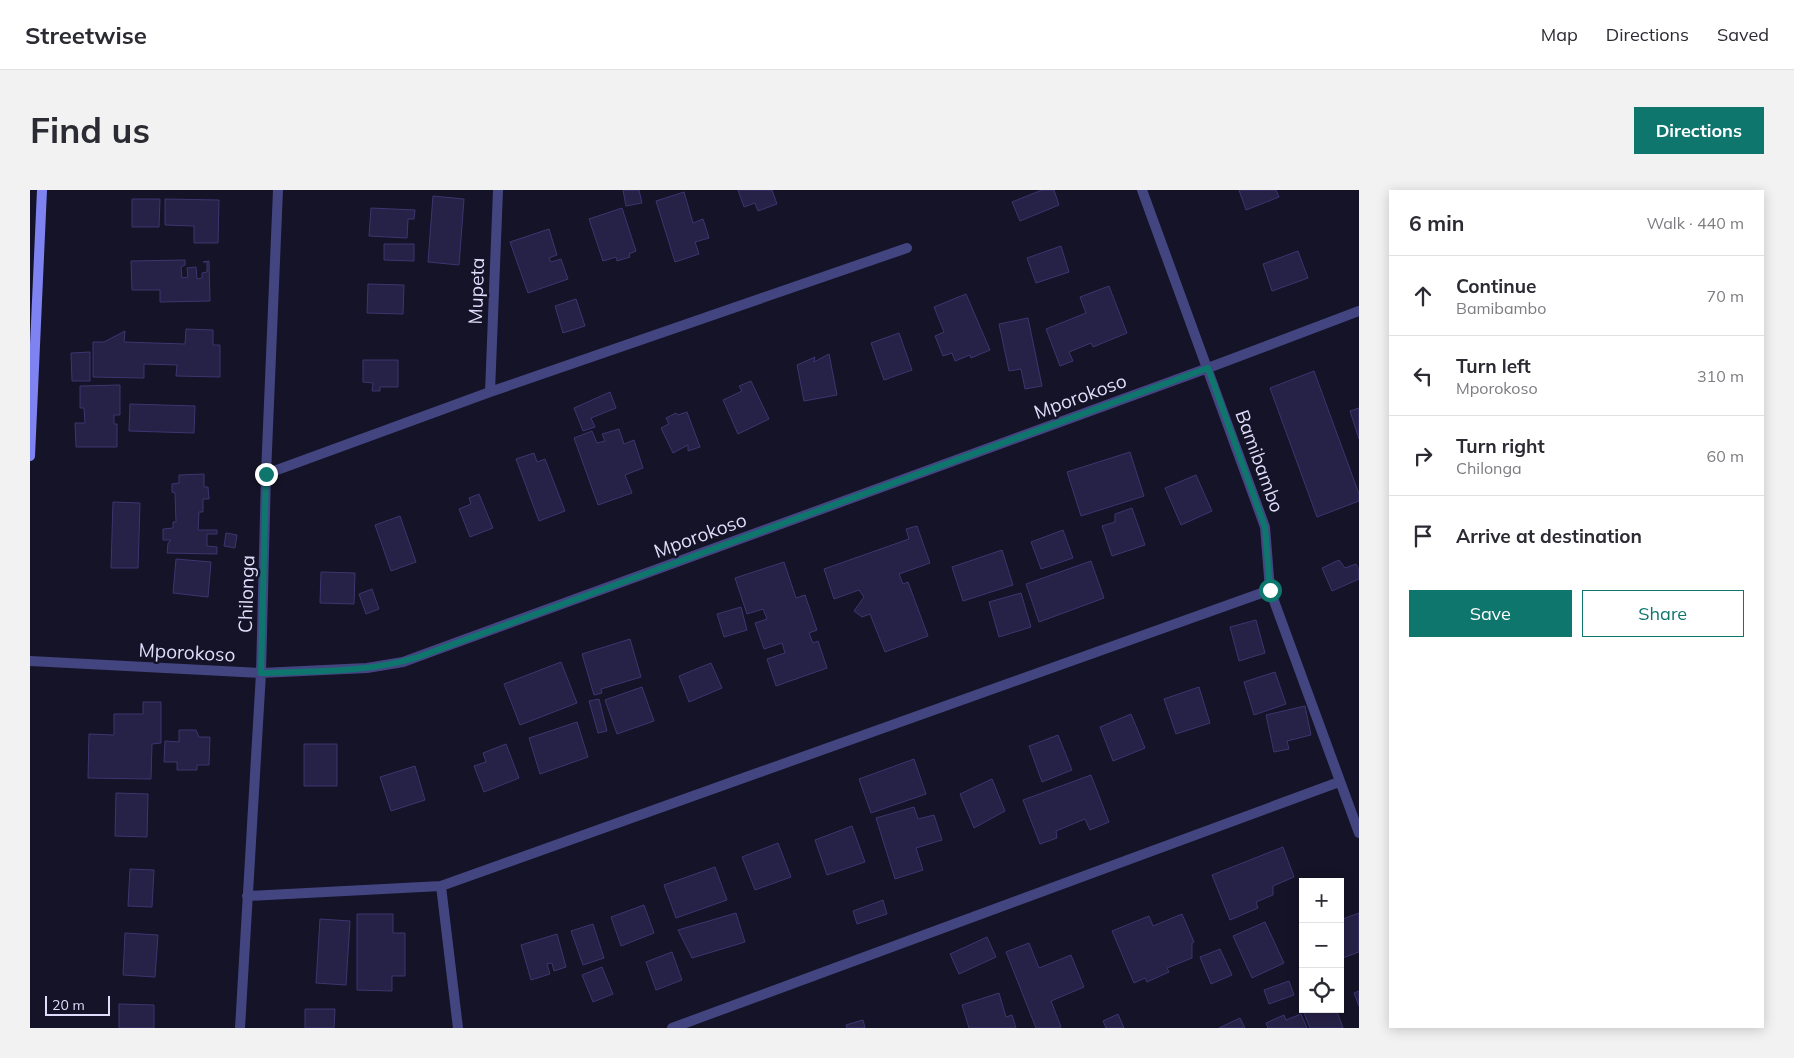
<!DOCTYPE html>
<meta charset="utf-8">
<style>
body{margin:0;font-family:Mulish,sans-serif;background:#f2f2f3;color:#2b2b33}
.controls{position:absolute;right:15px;bottom:15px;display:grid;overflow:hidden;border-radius:0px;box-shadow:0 2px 12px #0003}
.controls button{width:45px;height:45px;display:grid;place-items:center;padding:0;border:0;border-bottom:1px solid #e1e1e2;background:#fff;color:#2b2b33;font:25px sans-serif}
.scale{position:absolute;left:15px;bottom:12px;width:65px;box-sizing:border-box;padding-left:5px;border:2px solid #deddfb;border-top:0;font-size:14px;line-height:18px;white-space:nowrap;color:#deddfb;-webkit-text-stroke:4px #151327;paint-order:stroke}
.stop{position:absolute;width:15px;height:15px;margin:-11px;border:4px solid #0f766e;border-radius:50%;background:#fff}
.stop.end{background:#0f766e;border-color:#fff;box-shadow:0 1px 5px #0008}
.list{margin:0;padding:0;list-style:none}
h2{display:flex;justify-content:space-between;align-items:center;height:65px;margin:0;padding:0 20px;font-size:21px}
h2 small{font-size:16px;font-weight:400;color:#7c7c81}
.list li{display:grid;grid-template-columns:32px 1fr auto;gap:15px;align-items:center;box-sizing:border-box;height:80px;padding:0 20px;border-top:1px solid #e1e1e2}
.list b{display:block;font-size:19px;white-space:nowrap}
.list p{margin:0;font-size:16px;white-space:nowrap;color:#7c7c81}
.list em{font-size:16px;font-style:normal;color:#7c7c81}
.actions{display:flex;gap:10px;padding:15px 20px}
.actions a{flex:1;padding:11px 0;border:1px solid #0f766e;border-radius:0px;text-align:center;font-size:18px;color:#0f766e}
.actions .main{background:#0f766e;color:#fff}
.icon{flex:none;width:28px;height:28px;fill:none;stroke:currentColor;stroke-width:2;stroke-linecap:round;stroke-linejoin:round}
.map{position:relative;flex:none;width:1329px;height:838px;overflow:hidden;border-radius:0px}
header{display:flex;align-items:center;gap:30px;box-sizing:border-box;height:70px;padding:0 25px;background:#fff;border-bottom:1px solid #e1e1e2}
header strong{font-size:24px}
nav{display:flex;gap:28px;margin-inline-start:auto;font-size:18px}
.intro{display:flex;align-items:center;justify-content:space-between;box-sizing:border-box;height:120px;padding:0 30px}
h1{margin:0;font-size:35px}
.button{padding:12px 22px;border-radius:0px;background:#0f766e;color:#fff;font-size:18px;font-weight:700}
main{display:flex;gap:30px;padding:0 30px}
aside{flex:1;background:#fff;border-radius:0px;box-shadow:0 2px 12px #0003}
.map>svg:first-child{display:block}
.building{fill:#262146;stroke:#3d3570}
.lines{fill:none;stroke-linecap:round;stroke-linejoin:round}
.street{stroke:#434581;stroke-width:10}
.secondary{stroke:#7e83f1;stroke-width:10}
.route{stroke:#0f766e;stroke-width:6}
.labels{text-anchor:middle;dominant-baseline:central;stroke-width:5;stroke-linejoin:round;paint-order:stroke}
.street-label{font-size:19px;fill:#deddfb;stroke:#151327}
</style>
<header>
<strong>Streetwise</strong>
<nav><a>Map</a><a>Directions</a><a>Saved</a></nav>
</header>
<div class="intro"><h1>Find us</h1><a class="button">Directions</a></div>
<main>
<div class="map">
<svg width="1329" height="838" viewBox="0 0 1329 838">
<rect width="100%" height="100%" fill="#151327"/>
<!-- building -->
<path class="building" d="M 593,0 L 609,0 L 612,13 L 596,16 Z
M 708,0 L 742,0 L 747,14 L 728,21 L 725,13 L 714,17 Z
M 1012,0 L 1024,0 L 1029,15 L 990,31 L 982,12 Z
M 1209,0 L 1246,0 L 1249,7 L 1216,20 Z
M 654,2 L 663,33 L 673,29 L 679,48 L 665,52 L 669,64 L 645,72 L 626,11 Z
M 403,6 L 434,9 L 429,75 L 398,72 Z
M 102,9 L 130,9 L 129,37 L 102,37 Z
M 135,9 L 189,10 L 188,53 L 164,53 L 164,36 L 135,35 Z
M 341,18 L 385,20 L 384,29 L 378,29 L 377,48 L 339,46 Z
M 592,18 L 606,61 L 599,64 L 600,67 L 587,71 L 586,67 L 573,71 L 559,29 Z
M 519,39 L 527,65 L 519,68 L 521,72 L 531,69 L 538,89 L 498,103 L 480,52 Z
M 354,54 L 384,54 L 384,71 L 354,70 Z
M 1031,56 L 1039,82 L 1006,93 L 997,68 Z
M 1268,61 L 1278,88 L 1242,101 L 1233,74 Z
M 155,70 L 155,75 L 151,77 L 152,88 L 158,87 L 157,78 L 166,77 L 167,89 L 172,88 L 172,83 L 177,82 L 177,72 L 173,72 L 179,71 L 180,111 L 130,112 L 130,100 L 102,100 L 101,71 Z
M 338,94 L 374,95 L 373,124 L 337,123 Z
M 1079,96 L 1097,143 L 1063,157 L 1061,153 L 1039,162 L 1043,171 L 1030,176 L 1016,139 L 1056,123 L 1050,107 Z
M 936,104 L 960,160 L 941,168 L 940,165 L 925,171 L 922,163 L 913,166 L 905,146 L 914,142 L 904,117 Z
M 546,109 L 555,136 L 533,143 L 525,116 Z
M 998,128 L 1012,196 L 995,199 L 991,179 L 979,181 L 969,134 Z
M 156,139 L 183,140 L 183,155 L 190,155 L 190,187 L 146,186 L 147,175 L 114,174 L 114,188 L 63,187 L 63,152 L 74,152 L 95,141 L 94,152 L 155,154 Z
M 869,143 L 882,180 L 854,190 L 841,153 Z
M 60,162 L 60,191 L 42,191 L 41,163 Z
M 799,164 L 807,205 L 774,211 L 767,175 L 785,167 L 784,172 Z
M 333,170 L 368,170 L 368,197 L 350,197 L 350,201 L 342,201 L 343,193 L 333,192 Z
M 1284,181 L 1329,304 L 1329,311 L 1287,327 L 1240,198 Z
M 721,191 L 739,229 L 708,244 L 693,210 L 712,201 L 709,196 Z
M 90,195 L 90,225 L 84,225 L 84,234 L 87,234 L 87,257 L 46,257 L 45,233 L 55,233 L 54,218 L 50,218 L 50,196 Z
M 580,202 L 586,218 L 561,228 L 565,237 L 553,241 L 544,218 Z
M 100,214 L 165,216 L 164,243 L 99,241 Z
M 1329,218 L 1329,249 L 1320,221 Z
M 657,222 L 670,257 L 658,261 L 658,255 L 643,263 L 631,238 L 639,234 L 636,228 L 646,223 L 648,225 Z
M 589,239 L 594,254 L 604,250 L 613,278 L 595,285 L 602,303 L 568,315 L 544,248 L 562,241 L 567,253 L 575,251 L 572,244 Z
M 1100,262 L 1114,306 L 1051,326 L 1037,282 Z
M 504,263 L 507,272 L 515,269 L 535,321 L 509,331 L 486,269 Z
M 174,284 L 174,297 L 178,297 L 179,309 L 173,309 L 173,322 L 169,322 L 168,340 L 187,340 L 187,344 L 177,344 L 177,356 L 187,357 L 187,364 L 137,363 L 138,353 L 141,350 L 133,350 L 133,339 L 143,338 L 143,332 L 146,332 L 145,303 L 142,302 L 142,294 L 149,293 L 149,285 Z
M 1166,285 L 1182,321 L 1151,335 L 1135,298 Z
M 449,304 L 463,338 L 440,347 L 429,319 L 441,314 L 439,308 Z
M 83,312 L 110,313 L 108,378 L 81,378 Z
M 1102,318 L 1115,355 L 1082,366 L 1072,336 L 1085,332 L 1085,324 Z
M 370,326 L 386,372 L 361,381 L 345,335 Z
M 887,336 L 900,373 L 869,384 L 873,394 L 878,392 L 898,446 L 855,462 L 840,424 L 832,427 L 824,421 L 834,407 L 829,400 L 804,409 L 794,379 L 879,349 L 876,339 Z
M 1033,340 L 1043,368 L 1011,379 L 1001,352 Z
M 196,343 L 207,345 L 205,358 L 194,356 Z
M 972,360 L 983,395 L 933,411 L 922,377 Z
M 146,369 L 181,372 L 178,407 L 143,403 Z
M 1309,370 L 1315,378 L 1326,374 L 1329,380 L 1329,389 L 1302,401 L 1292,378 Z
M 1061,371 L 1074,408 L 1009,432 L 996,394 Z
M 754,372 L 766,408 L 775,405 L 787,440 L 779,443 L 783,453 L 788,451 L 797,478 L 746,496 L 737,469 L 755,463 L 752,453 L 734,459 L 725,433 L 737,429 L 733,419 L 717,424 L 705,388 Z
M 291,382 L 325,383 L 324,414 L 290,413 Z
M 342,399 L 349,419 L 336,424 L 329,404 Z
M 991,403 L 1001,437 L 969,447 L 959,412 Z
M 711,417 L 717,440 L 694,447 L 687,424 Z
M 1226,430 L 1235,463 L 1209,471 L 1200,437 Z
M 600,449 L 611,487 L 571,499 L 572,503 L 564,505 L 552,464 Z
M 531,472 L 547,513 L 490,535 L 474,494 Z
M 681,473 L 692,498 L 659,512 L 649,486 Z
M 1245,482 L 1256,514 L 1224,525 L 1214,492 Z
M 612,497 L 624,531 L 587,544 L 575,510 Z
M 1169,497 L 1180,533 L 1146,544 L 1134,509 Z
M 569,509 L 577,541 L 568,543 L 559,511 Z
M 113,512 L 131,512 L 131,553 L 122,554 L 121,589 L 58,588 L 59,544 L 84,545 L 84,524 L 113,524 Z
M 1275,516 L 1281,545 L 1257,551 L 1259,559 L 1244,562 L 1236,525 Z
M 1101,524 L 1115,558 L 1083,571 L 1070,537 Z
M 547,532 L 558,567 L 510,584 L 499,548 Z
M 149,540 L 166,540 L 169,547 L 180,547 L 179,575 L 167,575 L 167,580 L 147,580 L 147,572 L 134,572 L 135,551 L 149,552 Z
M 1028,545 L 1042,580 L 1012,592 L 999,556 Z
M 274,554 L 307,554 L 307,596 L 274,596 Z
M 476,554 L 489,588 L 454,602 L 444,576 L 456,572 L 453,563 Z
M 884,569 L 896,604 L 841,623 L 829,589 Z
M 385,576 L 395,610 L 361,621 L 350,587 Z
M 1061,585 L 1079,632 L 1060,640 L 1055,629 L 1026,641 L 1027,648 L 1010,654 L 993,610 Z
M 962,589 L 975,621 L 944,638 L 930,604 Z
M 86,603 L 118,604 L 117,647 L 85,646 Z
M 884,617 L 888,629 L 904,625 L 912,650 L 886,658 L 893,680 L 865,689 L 846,628 Z
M 822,636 L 835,672 L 797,685 L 785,650 Z
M 748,653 L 761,687 L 725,700 L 712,667 Z
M 1253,657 L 1264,687 L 1243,696 L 1243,705 L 1226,712 L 1228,718 L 1200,730 L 1182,685 Z
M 685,677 L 697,710 L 646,728 L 634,695 Z
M 100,679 L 124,680 L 122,717 L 98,716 Z
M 853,710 L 857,724 L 827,734 L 823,721 Z
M 614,715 L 624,743 L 591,756 L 581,727 Z
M 706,723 L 715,752 L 662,768 L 648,740 Z
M 1329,723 L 1329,762 L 1310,769 L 1310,730 Z
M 327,724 L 363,724 L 363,743 L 375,743 L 375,786 L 362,786 L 362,801 L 327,800 Z
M 1152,724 L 1164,752 L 1162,753 L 1162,768 L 1137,778 L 1139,782 L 1117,792 L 1115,788 L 1104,793 L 1082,741 L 1119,726 L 1123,736 Z
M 290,729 L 320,731 L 316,795 L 286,793 Z
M 1235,732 L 1254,773 L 1222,788 L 1203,746 Z
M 563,734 L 574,768 L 553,775 L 541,741 Z
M 95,743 L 128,745 L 125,787 L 93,785 Z
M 527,744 L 536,777 L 524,781 L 522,773 L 517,774 L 520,784 L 501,790 L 491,755 Z
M 957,747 L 966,767 L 929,784 L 920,764 Z
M 999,753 L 1009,778 L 1041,765 L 1054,797 L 1021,811 L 1031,837 L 1029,838 L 1006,838 L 976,762 Z
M 1190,759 L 1202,785 L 1181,794 L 1170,767 Z
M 642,762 L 652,790 L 626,800 L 616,772 Z
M 572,777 L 583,804 L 563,812 L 552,785 Z
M 1259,791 L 1264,805 L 1239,814 L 1234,800 Z
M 1329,801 L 1329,816 L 1324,803 Z
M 969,803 L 976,827 L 982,825 L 986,838 L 939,838 L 932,815 Z
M 89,814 L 124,815 L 124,838 L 89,838 Z
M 275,819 L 305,819 L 304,838 L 275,838 Z
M 1284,819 L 1306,819 L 1313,838 L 1280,838 L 1274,823 Z
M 1088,824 L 1094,838 L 1076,838 L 1073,831 Z
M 1271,824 L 1277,838 L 1238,838 L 1236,833 L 1254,825 L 1256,830 Z
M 1210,828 L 1215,838 L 1189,838 Z
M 833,830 L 835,838 L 817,838 L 816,835 Z"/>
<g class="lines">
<!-- street -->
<path class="street" d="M 1112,0 L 1235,337 L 1240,400 L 1329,643
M 460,202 L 468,0
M 236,284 L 460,202 L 877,58
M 0,471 L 231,483 L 337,478 L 373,472 L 1178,178 L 1329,121
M 411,696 L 428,838
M 217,706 L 411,696 L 1240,400
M 210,838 L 231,483 L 236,284 L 248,0
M 642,838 L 1309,592"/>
<!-- secondary -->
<path class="secondary" d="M 0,266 L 12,0"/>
</g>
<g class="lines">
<!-- route -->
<path class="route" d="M 236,284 L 231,483 C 283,481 338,483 388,467 L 1178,178 L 1235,337 L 1240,400"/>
</g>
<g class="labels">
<!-- street labels -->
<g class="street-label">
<text transform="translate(446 101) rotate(-88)">Mupeta</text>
<text transform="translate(1050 206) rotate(-20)">Mporokoso</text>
<text transform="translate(1230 271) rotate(70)">Bamibambo</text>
<text transform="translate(670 345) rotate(-20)">Mporokoso</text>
<text transform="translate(216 404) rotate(-88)">Chilonga</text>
<text transform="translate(157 462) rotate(3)">Mporokoso</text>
</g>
</g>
</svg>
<div class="controls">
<button>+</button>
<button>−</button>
<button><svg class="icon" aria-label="locate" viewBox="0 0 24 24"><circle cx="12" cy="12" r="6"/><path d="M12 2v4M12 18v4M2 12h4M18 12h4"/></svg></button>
</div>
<div class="scale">20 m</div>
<div class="stop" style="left:1240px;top:400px"></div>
<div class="stop end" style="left:236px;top:284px"></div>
</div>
<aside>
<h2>6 min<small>Walk · 440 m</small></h2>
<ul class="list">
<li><svg class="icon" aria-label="ahead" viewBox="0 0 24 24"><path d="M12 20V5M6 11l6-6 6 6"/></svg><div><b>Continue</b><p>Bamibambo</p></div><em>70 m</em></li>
<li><svg class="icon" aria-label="left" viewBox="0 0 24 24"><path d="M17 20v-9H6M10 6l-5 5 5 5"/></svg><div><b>Turn left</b><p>Mporokoso</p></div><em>310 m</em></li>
<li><svg class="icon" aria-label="right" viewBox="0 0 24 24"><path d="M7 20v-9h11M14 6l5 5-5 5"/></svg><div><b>Turn right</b><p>Chilonga</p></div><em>60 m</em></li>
<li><svg class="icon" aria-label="arrive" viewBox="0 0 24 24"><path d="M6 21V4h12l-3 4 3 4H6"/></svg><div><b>Arrive at destination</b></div></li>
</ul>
<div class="actions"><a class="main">Save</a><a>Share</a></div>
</aside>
</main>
